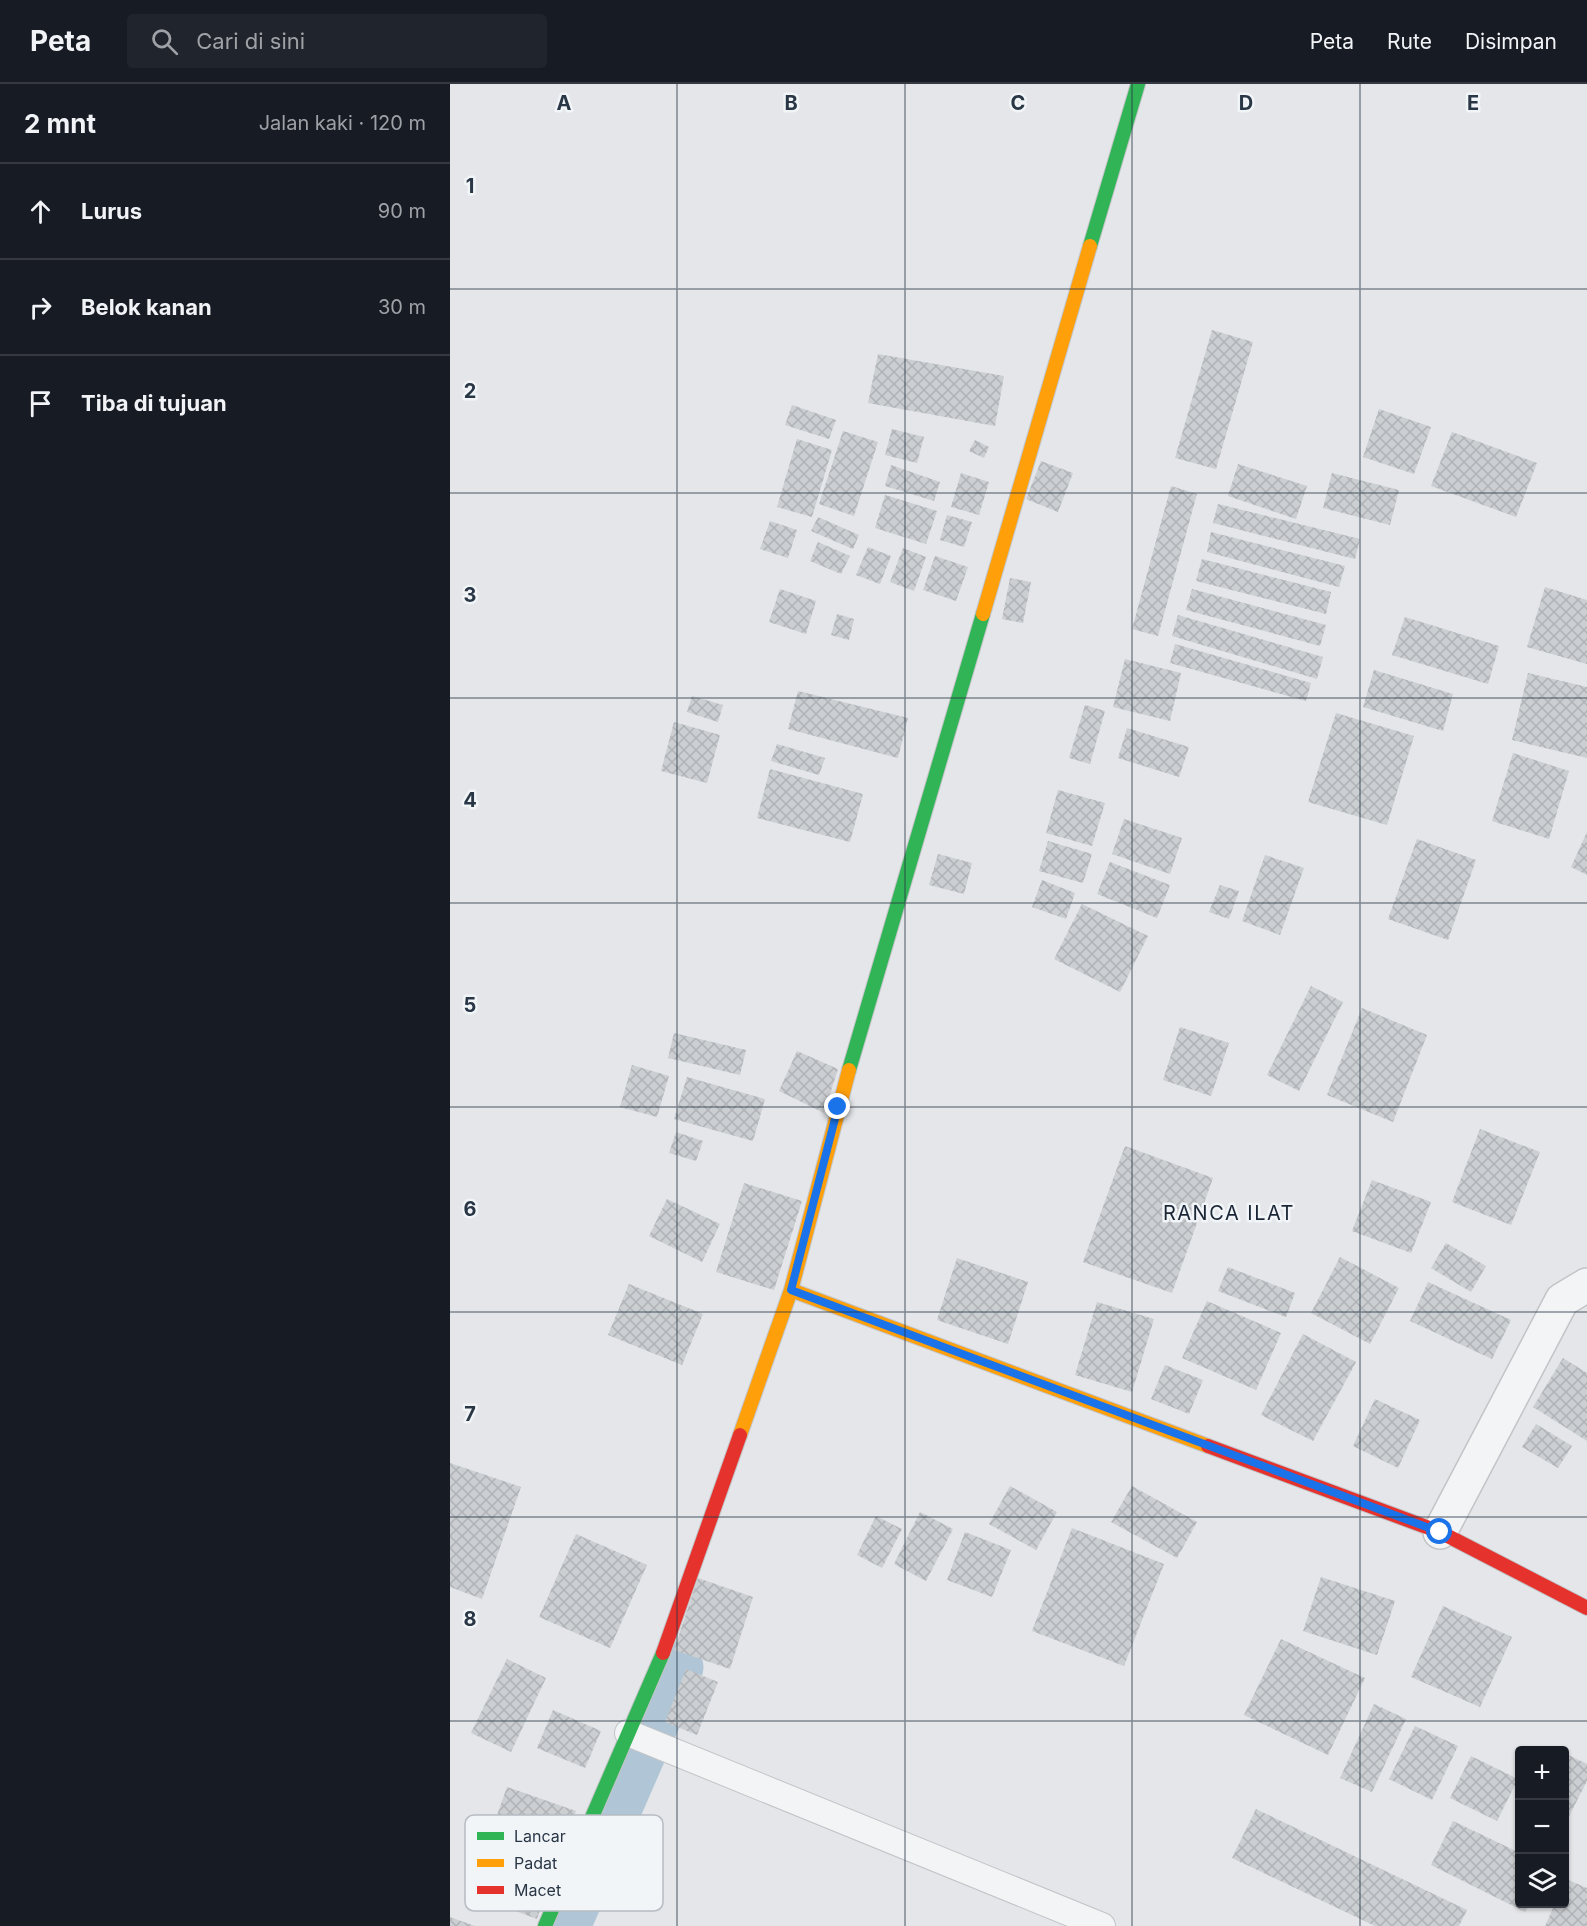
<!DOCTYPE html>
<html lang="id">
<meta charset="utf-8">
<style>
body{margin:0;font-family:Inter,sans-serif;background:#20242c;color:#f1f3f6}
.controls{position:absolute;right:18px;bottom:18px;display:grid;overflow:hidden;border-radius:6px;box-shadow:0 2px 4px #0004}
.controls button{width:54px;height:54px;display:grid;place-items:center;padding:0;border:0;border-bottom:2px solid #363941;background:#171b24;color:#f1f3f6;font:30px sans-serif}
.stop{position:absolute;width:18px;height:18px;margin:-14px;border:4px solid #1a73e8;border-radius:50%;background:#fff}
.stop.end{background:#1a73e8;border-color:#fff;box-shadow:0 2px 6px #0008}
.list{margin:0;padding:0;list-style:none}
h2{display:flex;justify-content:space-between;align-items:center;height:78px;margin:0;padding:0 24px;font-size:26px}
h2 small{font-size:20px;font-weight:400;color:#9ea1a6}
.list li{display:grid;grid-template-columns:39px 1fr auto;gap:18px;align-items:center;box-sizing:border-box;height:96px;padding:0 24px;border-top:2px solid #363941}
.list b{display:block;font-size:22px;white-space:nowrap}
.list em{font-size:20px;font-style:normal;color:#9ea1a6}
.icon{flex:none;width:33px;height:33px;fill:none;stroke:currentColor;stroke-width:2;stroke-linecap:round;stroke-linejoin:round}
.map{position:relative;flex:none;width:1137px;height:1842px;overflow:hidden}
header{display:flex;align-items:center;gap:36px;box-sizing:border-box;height:84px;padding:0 30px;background:#171b24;border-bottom:2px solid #363941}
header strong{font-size:28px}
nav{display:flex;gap:33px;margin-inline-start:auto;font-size:21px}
.search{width:420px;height:54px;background:#20242c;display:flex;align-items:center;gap:15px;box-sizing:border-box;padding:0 21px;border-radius:6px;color:#9ea1a6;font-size:22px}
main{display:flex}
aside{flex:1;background:#171b24}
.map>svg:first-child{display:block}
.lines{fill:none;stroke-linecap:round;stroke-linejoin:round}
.canal{stroke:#b0c6d6;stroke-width:51}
.building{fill:url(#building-cross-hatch)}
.lane-casing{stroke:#c2c4c7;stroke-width:28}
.street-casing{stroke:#c2c4c7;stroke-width:36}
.fast-casing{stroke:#c2c4c7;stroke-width:16}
.slow-casing{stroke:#c2c4c7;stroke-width:16}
.jam-casing{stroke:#c2c4c7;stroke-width:16}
.lane{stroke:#f3f4f6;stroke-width:26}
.street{stroke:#f3f4f6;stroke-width:33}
.fast{stroke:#30b455;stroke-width:14}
.slow{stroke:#ff9f0a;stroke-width:14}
.jam{stroke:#e5322d;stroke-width:14}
.route{stroke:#1a73e8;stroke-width:8}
.grid{fill:none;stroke:#283645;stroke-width:1.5;stroke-opacity:0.55}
.labels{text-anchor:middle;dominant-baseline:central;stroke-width:5;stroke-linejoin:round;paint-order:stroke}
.quarter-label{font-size:20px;letter-spacing:1.5px;fill:#1a2636;stroke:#f2f5f8}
.key{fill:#f2f5f8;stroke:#b5bcc2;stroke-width:1.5}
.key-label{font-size:16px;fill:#283645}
.grid-label{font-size:20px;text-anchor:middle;font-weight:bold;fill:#283645;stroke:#f2f5f8;stroke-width:5;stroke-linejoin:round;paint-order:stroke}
</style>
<header>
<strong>Peta</strong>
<div class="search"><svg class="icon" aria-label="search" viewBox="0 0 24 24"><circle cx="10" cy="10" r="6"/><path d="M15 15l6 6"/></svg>Cari di sini</div>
<nav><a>Peta</a><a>Rute</a><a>Disimpan</a></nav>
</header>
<main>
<aside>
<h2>2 mnt<small>Jalan kaki · 120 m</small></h2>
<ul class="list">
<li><svg class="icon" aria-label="ahead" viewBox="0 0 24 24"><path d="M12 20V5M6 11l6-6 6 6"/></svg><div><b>Lurus</b></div><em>90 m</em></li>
<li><svg class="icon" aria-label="right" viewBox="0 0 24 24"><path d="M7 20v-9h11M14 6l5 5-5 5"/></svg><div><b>Belok kanan</b></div><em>30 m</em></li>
<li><svg class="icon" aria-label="arrive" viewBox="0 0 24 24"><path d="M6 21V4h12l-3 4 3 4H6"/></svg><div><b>Tiba di tujuan</b></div></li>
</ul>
</aside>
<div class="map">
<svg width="1137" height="1842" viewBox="0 0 1137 1842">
<defs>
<pattern id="building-cross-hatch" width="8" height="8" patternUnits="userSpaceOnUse" patternTransform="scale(1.5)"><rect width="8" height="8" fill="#cccfd2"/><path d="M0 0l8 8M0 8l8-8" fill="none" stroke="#afb2b6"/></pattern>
</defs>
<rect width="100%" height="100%" fill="#e4e6e9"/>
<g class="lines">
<!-- canal -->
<path class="canal" d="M 115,1842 L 228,1583"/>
</g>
<!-- building -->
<path class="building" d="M 762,246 L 803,258 L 766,385 L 725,374 Z
M 428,270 L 554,292 L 545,342 L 418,319 Z
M 342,321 L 386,336 L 379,355 L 335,341 Z
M 929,325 L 981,343 L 964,390 L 913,373 Z
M 442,345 L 474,353 L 467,379 L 435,371 Z
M 393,347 L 428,358 L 404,432 L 369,420 Z
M 1002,348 L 1087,379 L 1066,433 L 981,402 Z
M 347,355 L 382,366 L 362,433 L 327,423 Z
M 525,356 L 539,363 L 534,374 L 519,367 Z
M 591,377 L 623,389 L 608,428 L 576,415 Z
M 788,380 L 857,402 L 846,435 L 778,412 Z
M 441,381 L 490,398 L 484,417 L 435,402 Z
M 511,389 L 539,398 L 529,431 L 501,423 Z
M 882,389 L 949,406 L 940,441 L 873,424 Z
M 721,402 L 747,410 L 708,552 L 682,545 Z
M 435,411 L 487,427 L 476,460 L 425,444 Z
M 768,420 L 910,455 L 905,475 L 763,439 Z
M 497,431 L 522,438 L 514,463 L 490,456 Z
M 368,433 L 409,451 L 403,465 L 361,447 Z
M 320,437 L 347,446 L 338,474 L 310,465 Z
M 761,448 L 895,482 L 889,503 L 757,468 Z
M 368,458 L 400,472 L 391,490 L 360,477 Z
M 418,463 L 441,472 L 430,500 L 406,491 Z
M 453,464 L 476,473 L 464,507 L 440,498 Z
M 485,472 L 518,483 L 506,517 L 473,506 Z
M 752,475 L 881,508 L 876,530 L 746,497 Z
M 560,494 L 581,498 L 573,539 L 552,535 Z
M 1095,503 L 1137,516 L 1137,580 L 1077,563 Z
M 330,505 L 366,517 L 356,550 L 319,538 Z
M 742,505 L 876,541 L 870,562 L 736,526 Z
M 387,530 L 404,535 L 399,556 L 381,551 Z
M 728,531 L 873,573 L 867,595 L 722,552 Z
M 955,533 L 1049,562 L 1038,600 L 942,571 Z
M 725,560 L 861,599 L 856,617 L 720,579 Z
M 675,575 L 731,589 L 720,637 L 663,623 Z
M 924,586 L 1003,610 L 993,647 L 913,623 Z
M 1078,589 L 1137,603 L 1137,674 L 1062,656 Z
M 348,607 L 458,634 L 448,674 L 338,645 Z
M 242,612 L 273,621 L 268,638 L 237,628 Z
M 635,621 L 655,627 L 640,680 L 619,674 Z
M 886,629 L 964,652 L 937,741 L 858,718 Z
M 224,638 L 270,651 L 257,699 L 211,687 Z
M 677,644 L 739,663 L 729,693 L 668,674 Z
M 327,660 L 375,674 L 369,691 L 321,677 Z
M 1063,669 L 1119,687 L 1099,755 L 1042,737 Z
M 320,685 L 413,710 L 400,758 L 307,734 Z
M 608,706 L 655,719 L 642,762 L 596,749 Z
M 674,735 L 732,754 L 720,790 L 662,770 Z
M 1137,748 L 1137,791 L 1121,783 Z
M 967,755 L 1026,776 L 998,856 L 938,835 Z
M 598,757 L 642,770 L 633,799 L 589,787 Z
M 488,770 L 522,779 L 514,810 L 479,801 Z
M 815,771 L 854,784 L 830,851 L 792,837 Z
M 660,778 L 720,801 L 707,834 L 647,810 Z
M 592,796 L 625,809 L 616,835 L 582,823 Z
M 770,801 L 789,807 L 779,835 L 759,828 Z
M 632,820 L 698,852 L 670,908 L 604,875 Z
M 861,902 L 893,918 L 849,1007 L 817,991 Z
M 912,924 L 977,951 L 943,1038 L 877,1011 Z
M 730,943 L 779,959 L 761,1012 L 713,996 Z
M 224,949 L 296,966 L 290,991 L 218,974 Z
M 347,967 L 388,985 L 374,1029 L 329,1007 Z
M 182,981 L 219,992 L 207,1033 L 170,1023 Z
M 237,993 L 315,1015 L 303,1057 L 224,1035 Z
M 1030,1045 L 1090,1068 L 1061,1141 L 1002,1118 Z
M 226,1048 L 253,1057 L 246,1077 L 219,1069 Z
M 675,1062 L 763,1094 L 722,1209 L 633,1178 Z
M 922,1096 L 981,1118 L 961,1169 L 902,1147 Z
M 294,1099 L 352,1117 L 324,1206 L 266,1188 Z
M 217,1115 L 270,1140 L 252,1178 L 199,1152 Z
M 996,1159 L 1036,1182 L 1021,1208 L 981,1184 Z
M 890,1173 L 949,1204 L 920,1260 L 861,1229 Z
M 507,1174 L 578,1198 L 558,1260 L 487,1236 Z
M 778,1183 L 845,1209 L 836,1233 L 768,1207 Z
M 978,1198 L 1061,1236 L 1042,1275 L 960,1237 Z
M 179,1200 L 253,1230 L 232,1281 L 158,1251 Z
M 757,1217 L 831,1249 L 806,1306 L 732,1274 Z
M 647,1218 L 704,1235 L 682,1308 L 625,1291 Z
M 853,1250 L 906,1278 L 863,1357 L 811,1331 Z
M 1113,1274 L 1137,1289 L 1137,1357 L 1083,1323 Z
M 715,1281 L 753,1296 L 739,1330 L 701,1315 Z
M 925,1315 L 970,1336 L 948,1384 L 903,1362 Z
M 1086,1340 L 1122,1362 L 1108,1384 L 1072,1363 Z
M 0,1379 L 71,1403 L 32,1515 L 0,1503 Z
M 560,1402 L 607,1428 L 586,1466 L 539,1440 Z
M 682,1402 L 747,1438 L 727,1474 L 661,1438 Z
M 470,1428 L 503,1445 L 476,1497 L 444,1480 Z
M 426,1432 L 452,1445 L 432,1484 L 407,1471 Z
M 622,1444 L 714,1480 L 674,1582 L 582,1547 Z
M 515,1448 L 561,1466 L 542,1513 L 497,1496 Z
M 126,1450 L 197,1481 L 160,1564 L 89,1533 Z
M 871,1493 L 945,1517 L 927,1571 L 853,1547 Z
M 248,1494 L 303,1513 L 280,1585 L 224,1566 Z
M 993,1522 L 1062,1553 L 1030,1623 L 961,1593 Z
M 831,1555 L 915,1594 L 878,1671 L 794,1631 Z
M 57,1575 L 96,1594 L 61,1668 L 21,1649 Z
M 236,1585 L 268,1598 L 247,1651 L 215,1638 Z
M 924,1620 L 956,1635 L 922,1708 L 890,1694 Z
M 103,1626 L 151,1647 L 135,1684 L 87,1664 Z
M 965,1642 L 1008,1662 L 982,1716 L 939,1695 Z
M 1114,1669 L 1137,1680 L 1137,1697 L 1114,1742 Z
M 1021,1672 L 1068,1695 L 1047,1737 L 1000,1714 Z
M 57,1703 L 126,1727 L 87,1835 L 19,1810 Z
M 806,1725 L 1017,1826 L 1009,1842 L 925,1842 L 782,1774 Z
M 1003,1737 L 1070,1769 L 1070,1820 L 1080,1820 L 1075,1828 L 981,1781 Z
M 1116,1795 L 1137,1804 L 1137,1842 L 1095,1842 L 1105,1820 L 1114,1820 Z
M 0,1833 L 25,1842 L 0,1842 Z"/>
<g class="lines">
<defs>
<path id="lane" d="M 178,1649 L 652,1842"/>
<path id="street" d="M 990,1448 L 1112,1216 L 1137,1201"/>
<path id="fast" d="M 640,162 L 688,0
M 399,986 L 533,530
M 95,1842 L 213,1569"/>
<path id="slow" d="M 533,530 L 640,162
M 341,1206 L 758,1362
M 290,1351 L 341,1206 L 399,986"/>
<path id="jam" d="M 758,1362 L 990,1448 L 1137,1524
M 213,1569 L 290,1351"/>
</defs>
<!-- lane casing -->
<use href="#lane" class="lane-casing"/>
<!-- street casing -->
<use href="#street" class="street-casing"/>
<!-- fast casing -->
<use href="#fast" class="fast-casing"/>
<!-- slow casing -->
<use href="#slow" class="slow-casing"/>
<!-- jam casing -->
<use href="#jam" class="jam-casing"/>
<!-- lane -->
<use href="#lane" class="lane"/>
<!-- street -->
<use href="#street" class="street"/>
<!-- fast -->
<use href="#fast" class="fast"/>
<!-- slow -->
<use href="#slow" class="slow"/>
<!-- jam -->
<use href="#jam" class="jam"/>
</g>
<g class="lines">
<!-- route -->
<path class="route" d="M 388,1023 L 341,1206 L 990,1448"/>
</g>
<!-- grid -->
<path class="grid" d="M 227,0 L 227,1842M 455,0 L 455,1842M 682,0 L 682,1842M 910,0 L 910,1842M 0,205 L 1137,205M 0,409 L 1137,409M 0,614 L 1137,614M 0,819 L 1137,819M 0,1023 L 1137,1023M 0,1228 L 1137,1228M 0,1433 L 1137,1433M 0,1637 L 1137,1637"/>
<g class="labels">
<!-- quarter labels -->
<g class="quarter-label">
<text x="779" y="1129">RANCA ILAT</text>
</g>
</g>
<!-- legend -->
<rect x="15" y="1731" width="198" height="96" rx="9" class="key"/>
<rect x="27" y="1748" width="27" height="8" fill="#30b455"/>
<rect x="27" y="1775" width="27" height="8" fill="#ff9f0a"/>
<rect x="27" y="1802" width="27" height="8" fill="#e5322d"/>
<g class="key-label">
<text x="64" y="1758">Lancar</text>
<text x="64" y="1785">Padat</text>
<text x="64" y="1812">Macet</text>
</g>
<g class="grid-label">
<text x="114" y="26">A</text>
<text x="341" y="26">B</text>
<text x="568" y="26">C</text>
<text x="796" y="26">D</text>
<text x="1023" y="26">E</text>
<text x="20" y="109">1</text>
<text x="20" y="314">2</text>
<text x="20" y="518">3</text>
<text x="20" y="723">4</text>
<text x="20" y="928">5</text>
<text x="20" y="1132">6</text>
<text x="20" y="1337">7</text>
<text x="20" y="1542">8</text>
</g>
</svg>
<div class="controls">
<button>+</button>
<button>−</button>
<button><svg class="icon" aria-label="layers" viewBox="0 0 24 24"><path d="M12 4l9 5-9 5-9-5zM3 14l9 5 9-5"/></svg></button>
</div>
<div class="stop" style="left:990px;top:1448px"></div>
<div class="stop end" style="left:388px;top:1023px"></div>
</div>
</main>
